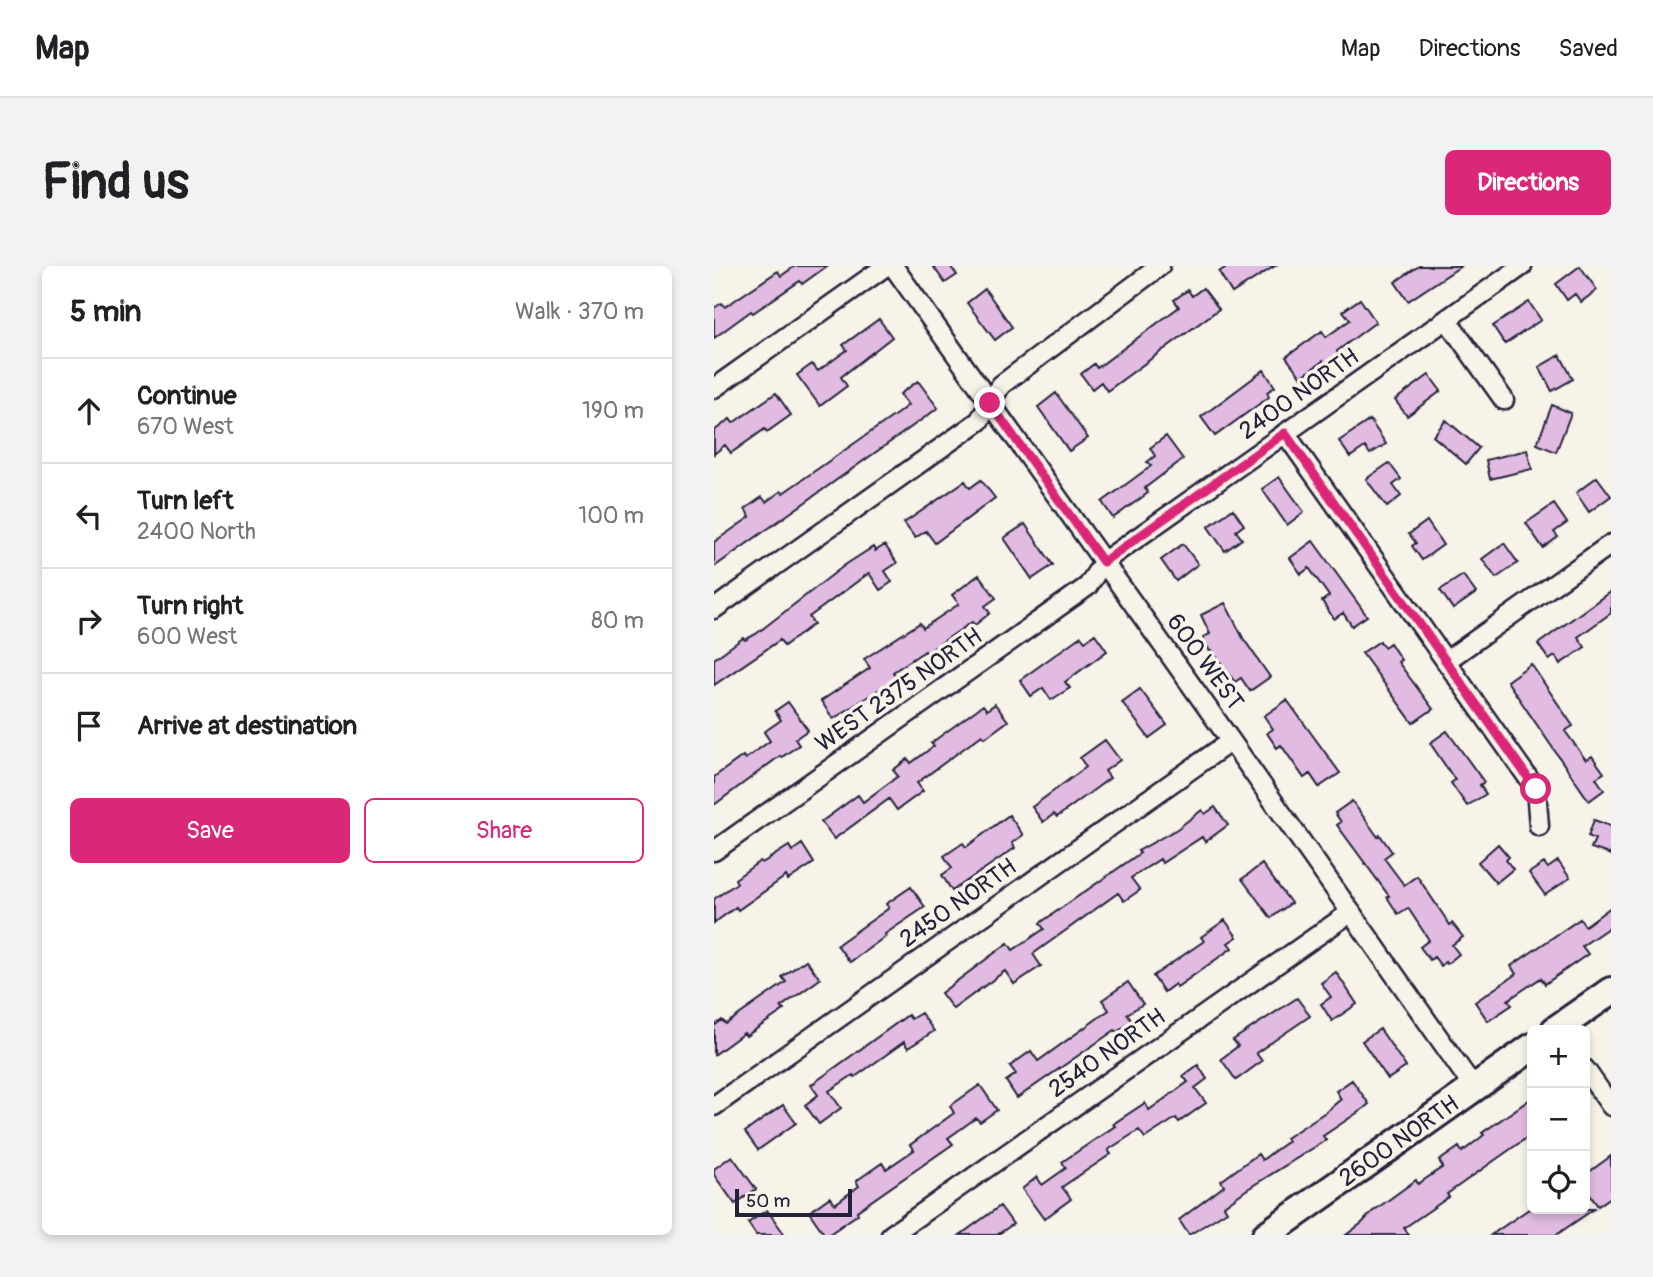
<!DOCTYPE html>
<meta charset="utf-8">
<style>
body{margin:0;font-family:Pangolin,sans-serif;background:#f2f2f2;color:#202124}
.controls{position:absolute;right:21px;bottom:21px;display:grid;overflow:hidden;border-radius:10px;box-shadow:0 4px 10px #0003}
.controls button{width:63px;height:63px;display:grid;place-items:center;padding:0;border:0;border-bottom:2px solid #e0e0e0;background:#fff;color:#202124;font:35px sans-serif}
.scale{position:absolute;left:21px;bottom:18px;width:117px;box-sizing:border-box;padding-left:7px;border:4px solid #22223b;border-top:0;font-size:19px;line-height:24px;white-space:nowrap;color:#22223b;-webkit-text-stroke:5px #f7f3e8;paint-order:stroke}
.stop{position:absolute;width:21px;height:21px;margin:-16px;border:5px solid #db2777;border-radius:50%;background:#fff}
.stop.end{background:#db2777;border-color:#fff;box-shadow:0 2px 7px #0008}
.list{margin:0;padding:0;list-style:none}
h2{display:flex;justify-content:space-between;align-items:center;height:91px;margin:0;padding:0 28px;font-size:30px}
h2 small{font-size:23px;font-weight:400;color:#757577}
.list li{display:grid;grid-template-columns:46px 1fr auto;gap:21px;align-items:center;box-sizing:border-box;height:105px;padding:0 28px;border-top:2px solid #e0e0e0}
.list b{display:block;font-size:26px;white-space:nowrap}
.list p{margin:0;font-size:23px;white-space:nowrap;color:#757577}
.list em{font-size:23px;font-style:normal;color:#757577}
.actions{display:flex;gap:14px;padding:21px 28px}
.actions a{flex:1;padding:16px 0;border:2px solid #db2777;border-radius:10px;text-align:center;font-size:24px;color:#db2777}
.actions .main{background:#db2777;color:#fff}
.icon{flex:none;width:38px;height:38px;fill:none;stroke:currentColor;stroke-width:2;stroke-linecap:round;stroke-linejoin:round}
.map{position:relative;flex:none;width:897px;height:969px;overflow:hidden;border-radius:10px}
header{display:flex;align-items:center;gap:42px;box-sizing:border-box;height:98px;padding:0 35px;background:#fff;border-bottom:2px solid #e0e0e0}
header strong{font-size:33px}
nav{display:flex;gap:38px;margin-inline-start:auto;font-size:24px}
.intro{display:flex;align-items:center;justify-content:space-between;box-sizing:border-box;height:168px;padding:0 42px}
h1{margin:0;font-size:49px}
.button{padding:18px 32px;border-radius:10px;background:#db2777;color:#fff;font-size:24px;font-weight:700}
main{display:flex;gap:42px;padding:0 42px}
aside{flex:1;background:#fff;border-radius:10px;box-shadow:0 4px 10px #0003}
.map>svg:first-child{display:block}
.building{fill:#e2bbe3;stroke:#22223b;stroke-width:2}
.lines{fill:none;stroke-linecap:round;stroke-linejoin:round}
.street-casing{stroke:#22223b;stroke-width:23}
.secondary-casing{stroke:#22223b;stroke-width:32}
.street{stroke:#f7f3e8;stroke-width:18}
.secondary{stroke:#f7f3e8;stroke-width:26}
.route{stroke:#db2777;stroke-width:9}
.labels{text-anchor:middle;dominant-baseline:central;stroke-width:7;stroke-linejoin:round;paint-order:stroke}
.street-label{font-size:24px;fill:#22223b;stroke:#f7f3e8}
</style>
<header>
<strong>Map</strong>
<nav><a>Map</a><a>Directions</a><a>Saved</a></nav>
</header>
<div class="intro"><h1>Find us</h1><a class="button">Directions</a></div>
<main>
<aside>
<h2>5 min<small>Walk · 370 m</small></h2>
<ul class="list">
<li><svg class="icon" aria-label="ahead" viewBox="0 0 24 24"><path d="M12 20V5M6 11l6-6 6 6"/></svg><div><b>Continue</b><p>670 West</p></div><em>190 m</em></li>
<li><svg class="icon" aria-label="left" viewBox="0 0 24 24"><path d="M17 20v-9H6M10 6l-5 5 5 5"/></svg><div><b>Turn left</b><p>2400 North</p></div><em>100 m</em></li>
<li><svg class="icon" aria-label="right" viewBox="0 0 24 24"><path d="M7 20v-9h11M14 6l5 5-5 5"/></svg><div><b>Turn right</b><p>600 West</p></div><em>80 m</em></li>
<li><svg class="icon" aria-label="arrive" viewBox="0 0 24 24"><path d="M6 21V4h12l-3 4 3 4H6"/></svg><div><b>Arrive at destination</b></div></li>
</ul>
<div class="actions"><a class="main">Save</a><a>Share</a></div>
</aside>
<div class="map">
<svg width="897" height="969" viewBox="0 0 897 969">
<rect width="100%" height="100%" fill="#f7f3e8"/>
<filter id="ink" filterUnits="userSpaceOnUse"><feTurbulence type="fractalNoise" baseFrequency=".0143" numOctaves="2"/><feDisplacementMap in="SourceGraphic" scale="14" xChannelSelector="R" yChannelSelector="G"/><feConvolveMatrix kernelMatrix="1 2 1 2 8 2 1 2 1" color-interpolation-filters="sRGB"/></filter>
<g filter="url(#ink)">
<!-- building -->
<path class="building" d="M 81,0 L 113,0 L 88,18 L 86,15 L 39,47 L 37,45 L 0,72 L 0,42 L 8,37 L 11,41 L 64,5 L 67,10 Z
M 219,0 L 236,0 L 243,9 L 231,17 Z
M 514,0 L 561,0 L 518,27 L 505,6 Z
M 705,0 L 747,0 L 694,35 L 681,16 Z
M 866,0 L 883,24 L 867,36 L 861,28 L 853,34 L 842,18 Z
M 489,22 L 505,43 L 393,125 L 387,116 L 378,123 L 367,108 L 380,98 L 383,102 L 465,41 L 460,34 L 474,24 L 478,30 Z
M 271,23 L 298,61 L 281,74 L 253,37 Z
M 646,33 L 662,56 L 623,85 L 624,88 L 611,98 L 609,95 L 587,111 L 572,91 L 608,65 L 612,71 L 636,54 L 629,45 Z
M 815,36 L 827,54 L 791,78 L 779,60 Z
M 165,53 L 178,71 L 127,111 L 133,120 L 106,140 L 83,109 L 98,98 L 104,105 L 133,84 L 129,79 Z
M 846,89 L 859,113 L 838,125 L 825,101 Z
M 550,104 L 561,121 L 553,126 L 555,131 L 501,170 L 487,151 Z
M 715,109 L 727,125 L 693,150 L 681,134 Z
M 204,115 L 224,142 L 0,301 L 0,276 L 36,251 L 31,243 L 48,231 L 52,236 L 67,225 L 69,227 L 184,147 L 194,139 L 186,128 Z
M 62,127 L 77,149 L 53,166 L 51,163 L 17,187 L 11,179 L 0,188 L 0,165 L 16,153 L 19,157 Z
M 342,127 L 374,172 L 355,185 L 324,141 Z
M 838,139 L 857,147 L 842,186 L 823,178 Z
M 656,154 L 672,178 L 656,188 L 651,181 L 636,191 L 625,175 Z
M 732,154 L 765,182 L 752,198 L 719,170 Z
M 452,170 L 469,193 L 431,222 L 434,227 L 399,252 L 388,236 L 437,200 L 433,196 L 441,190 L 436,182 Z
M 813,184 L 818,203 L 776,213 L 772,194 Z
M 675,197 L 687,213 L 679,219 L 687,230 L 673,241 L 652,213 Z
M 565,211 L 590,246 L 573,259 L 548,223 Z
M 883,211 L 897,230 L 875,246 L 862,227 Z
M 267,214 L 281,232 L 221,277 L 212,265 L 201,272 L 190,257 L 251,215 L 256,222 Z
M 840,238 L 853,257 L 840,266 L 844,271 L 829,282 L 812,257 Z
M 519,243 L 530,259 L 522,265 L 528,273 L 511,285 L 494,261 Z
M 713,255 L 729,279 L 708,294 L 698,280 L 702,277 L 695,268 Z
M 311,258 L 339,299 L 318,313 L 290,272 Z
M 599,275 L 653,350 L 638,360 L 629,347 L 620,353 L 608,335 L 615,330 L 595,302 L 587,308 L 576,292 Z
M 790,277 L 804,297 L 782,312 L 768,293 Z
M 469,278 L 484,298 L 462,315 L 447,294 Z
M 171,279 L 183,297 L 171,305 L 178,316 L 166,324 L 155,307 L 95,351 L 100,358 L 70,380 L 66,374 L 0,419 L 0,393 L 29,372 L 31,374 L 42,368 L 131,299 L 159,281 L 161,285 Z
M 265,309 L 282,332 L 271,340 L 276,347 L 261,359 L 258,356 L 212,387 L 211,385 L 179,406 L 183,412 L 119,453 L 107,435 L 156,402 L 150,393 L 206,357 L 209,362 L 245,338 L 238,329 Z
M 749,309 L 762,327 L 739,343 L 726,324 Z
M 897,325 L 897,347 L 864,371 L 871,381 L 846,398 L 841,390 L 835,394 L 824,378 Z
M 511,337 L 529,372 L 556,411 L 536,425 L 527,412 L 521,416 L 498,385 L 496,386 L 489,371 L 496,368 L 487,349 Z
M 381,368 L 393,385 L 351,416 L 356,422 L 337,434 L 329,422 L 317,430 L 306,414 L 367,370 L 371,375 Z
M 666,375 L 670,381 L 676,377 L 687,394 L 684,396 L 719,443 L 699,457 L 648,387 Z
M 817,398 L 859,460 L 851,465 L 872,494 L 878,490 L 890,507 L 882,512 L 890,524 L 875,535 L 793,415 Z
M 426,423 L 453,459 L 435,472 L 408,436 Z
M 573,434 L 626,507 L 605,521 L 596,508 L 590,512 L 567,479 L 563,482 L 553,467 L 559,463 L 550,450 Z
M 74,436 L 94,464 L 81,473 L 85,479 L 68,491 L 66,490 L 0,539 L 0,511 L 29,490 L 31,493 L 56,475 L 50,466 L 67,454 L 61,445 Z
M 281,438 L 294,455 L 271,472 L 268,469 L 203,517 L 209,525 L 183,544 L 175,533 L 120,573 L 107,556 L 144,529 L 149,536 L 184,510 L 179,504 L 194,493 L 197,497 L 220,480 L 217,477 L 269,439 L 273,444 Z
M 733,465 L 770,516 L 766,519 L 772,528 L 753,540 L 737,517 L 741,514 L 716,477 Z
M 391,474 L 406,494 L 391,505 L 396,512 L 343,551 L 340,548 L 329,556 L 318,541 L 372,501 L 366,492 Z
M 638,535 L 664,571 L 666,569 L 678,586 L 670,592 L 690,619 L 703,610 L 736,659 L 738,657 L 749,671 L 738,679 L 745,688 L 733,698 L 731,696 L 727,700 L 720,691 L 716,694 L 706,681 L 715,674 L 694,642 L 684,648 L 673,631 L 675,630 L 623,559 L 627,556 L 621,547 Z
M 501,541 L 514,559 L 491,576 L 488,571 L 448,597 L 446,593 L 417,612 L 426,624 L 410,635 L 404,627 L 319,688 L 327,700 L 300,718 L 291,705 L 239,743 L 227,727 L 294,677 L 299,684 L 330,663 L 326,657 L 426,587 L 424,585 L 463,563 L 488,544 L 491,548 Z
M 295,549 L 309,569 L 298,577 L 301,582 L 238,625 L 228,609 L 238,602 L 230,590 L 249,577 L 252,581 Z
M 880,554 L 897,560 L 897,589 L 877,582 L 881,573 L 874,570 Z
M 88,578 L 100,597 L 74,614 L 72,610 L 24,644 L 22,641 L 0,657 L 0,633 L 23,617 L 21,613 L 46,595 L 48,597 L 75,580 L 78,585 Z
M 784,578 L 795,591 L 792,594 L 799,603 L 782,617 L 764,596 Z
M 844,595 L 856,612 L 831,629 L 815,607 L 830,597 L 834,602 Z
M 548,598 L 577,637 L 557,652 L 528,613 Z
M 197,621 L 211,641 L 171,668 L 172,670 L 136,696 L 123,679 L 175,642 L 172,638 Z
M 897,641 L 897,660 L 868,680 L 874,688 L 831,718 L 827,712 L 794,734 L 798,739 L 774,755 L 761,736 L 802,708 L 797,700 L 866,653 L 871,660 Z
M 511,654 L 523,671 L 514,677 L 518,682 L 463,721 L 461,718 L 450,726 L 439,710 L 490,675 L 487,671 Z
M 92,694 L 106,713 L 67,741 L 70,744 L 32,770 L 30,767 L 0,789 L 0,760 L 8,754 L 12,758 L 72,716 L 68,711 Z
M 622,706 L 643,738 L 618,755 L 607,738 L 617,731 L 607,717 Z
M 414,716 L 429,738 L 413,748 L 418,755 L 403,766 L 401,764 L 303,832 L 292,815 L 302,808 L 296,800 L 317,785 L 324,795 L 395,744 L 388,734 Z
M 583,732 L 596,750 L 542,787 L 548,795 L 522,814 L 507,793 L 524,780 L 519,774 Z
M 207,747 L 220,765 L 194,782 L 190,776 L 141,811 L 139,809 L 115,825 L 127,842 L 105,858 L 91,839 L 104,829 L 97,819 L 194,749 L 197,753 Z
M 666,763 L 692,801 L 674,813 L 648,775 Z
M 484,799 L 493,813 L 481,822 L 492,837 L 465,856 L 462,852 L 431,872 L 425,864 L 394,884 L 397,888 L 348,921 L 357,933 L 330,953 L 308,923 L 323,911 L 328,919 L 352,902 L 348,896 L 401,860 L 399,858 L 431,837 L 435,844 L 474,816 L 469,810 Z
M 638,814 L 655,838 L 649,843 L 609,870 L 612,874 L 532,924 L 510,940 L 513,945 L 475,969 L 465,954 L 510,920 L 507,915 L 544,888 L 548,894 L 574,875 L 572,872 L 613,845 L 627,833 L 622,825 Z
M 266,819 L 283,844 L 266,856 L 262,852 L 234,872 L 239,878 L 143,945 L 144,948 L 114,969 L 111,969 L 95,946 L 116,931 L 121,938 L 145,920 L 142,915 L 168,897 L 172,903 L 200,884 L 196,879 L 240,847 L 236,840 Z
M 818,832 L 818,868 L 733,928 L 735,931 L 690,962 L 695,969 L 632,969 L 648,957 L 658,946 L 702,914 L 704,918 L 729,901 L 725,895 L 745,881 L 748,886 L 770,869 L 768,867 Z
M 69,839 L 82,857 L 44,884 L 31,866 Z
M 18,890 L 42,923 L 21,938 L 0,909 L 0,903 Z
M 897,890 L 897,931 L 884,940 L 871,922 L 871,909 Z
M 286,940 L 299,958 L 283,969 L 246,969 Z
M 815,943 L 880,943 L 842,969 L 777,969 Z
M 53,944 L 71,969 L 42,969 L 34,957 Z"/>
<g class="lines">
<defs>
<path id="street" d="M 179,0 L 517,475 L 760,822
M 733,54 L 790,134
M 0,122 L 172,0
M 571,167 L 822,523 L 825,560
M 0,343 L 265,155 L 287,119 L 446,0
M 732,395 L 897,278
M 0,585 L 374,320 L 389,296 L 808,0
M 871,803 L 897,840
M 0,840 L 517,475
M 177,969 L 637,646"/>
<path id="secondary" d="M 841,764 L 897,725
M 552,969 L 818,781"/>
</defs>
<!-- street casing -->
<use href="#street" class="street-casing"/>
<!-- secondary casing -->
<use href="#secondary" class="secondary-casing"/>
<!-- street -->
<use href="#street" class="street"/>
<!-- secondary -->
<use href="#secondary" class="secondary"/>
</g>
</g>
<g class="lines" filter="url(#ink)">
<!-- route -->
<path class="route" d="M 276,137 L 389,296 L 571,167 L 822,523"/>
</g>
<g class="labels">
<!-- street labels -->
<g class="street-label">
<text transform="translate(585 128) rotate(-35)">2400 NORTH</text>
<text transform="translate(491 396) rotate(54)">600 WEST</text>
<text transform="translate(185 424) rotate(-35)">WEST 2375 NORTH</text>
<text transform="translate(244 637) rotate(-35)">2450 NORTH</text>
<text transform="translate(393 787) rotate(-35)">2540 NORTH</text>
<text transform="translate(685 875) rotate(-35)">2600 NORTH</text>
</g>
</g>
</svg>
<div class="controls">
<button>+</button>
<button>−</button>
<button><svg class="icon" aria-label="locate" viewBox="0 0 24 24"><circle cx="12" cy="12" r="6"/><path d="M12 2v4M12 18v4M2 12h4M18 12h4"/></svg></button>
</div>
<div class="scale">50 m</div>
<div class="stop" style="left:822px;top:523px"></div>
<div class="stop end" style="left:276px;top:137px"></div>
</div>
</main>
